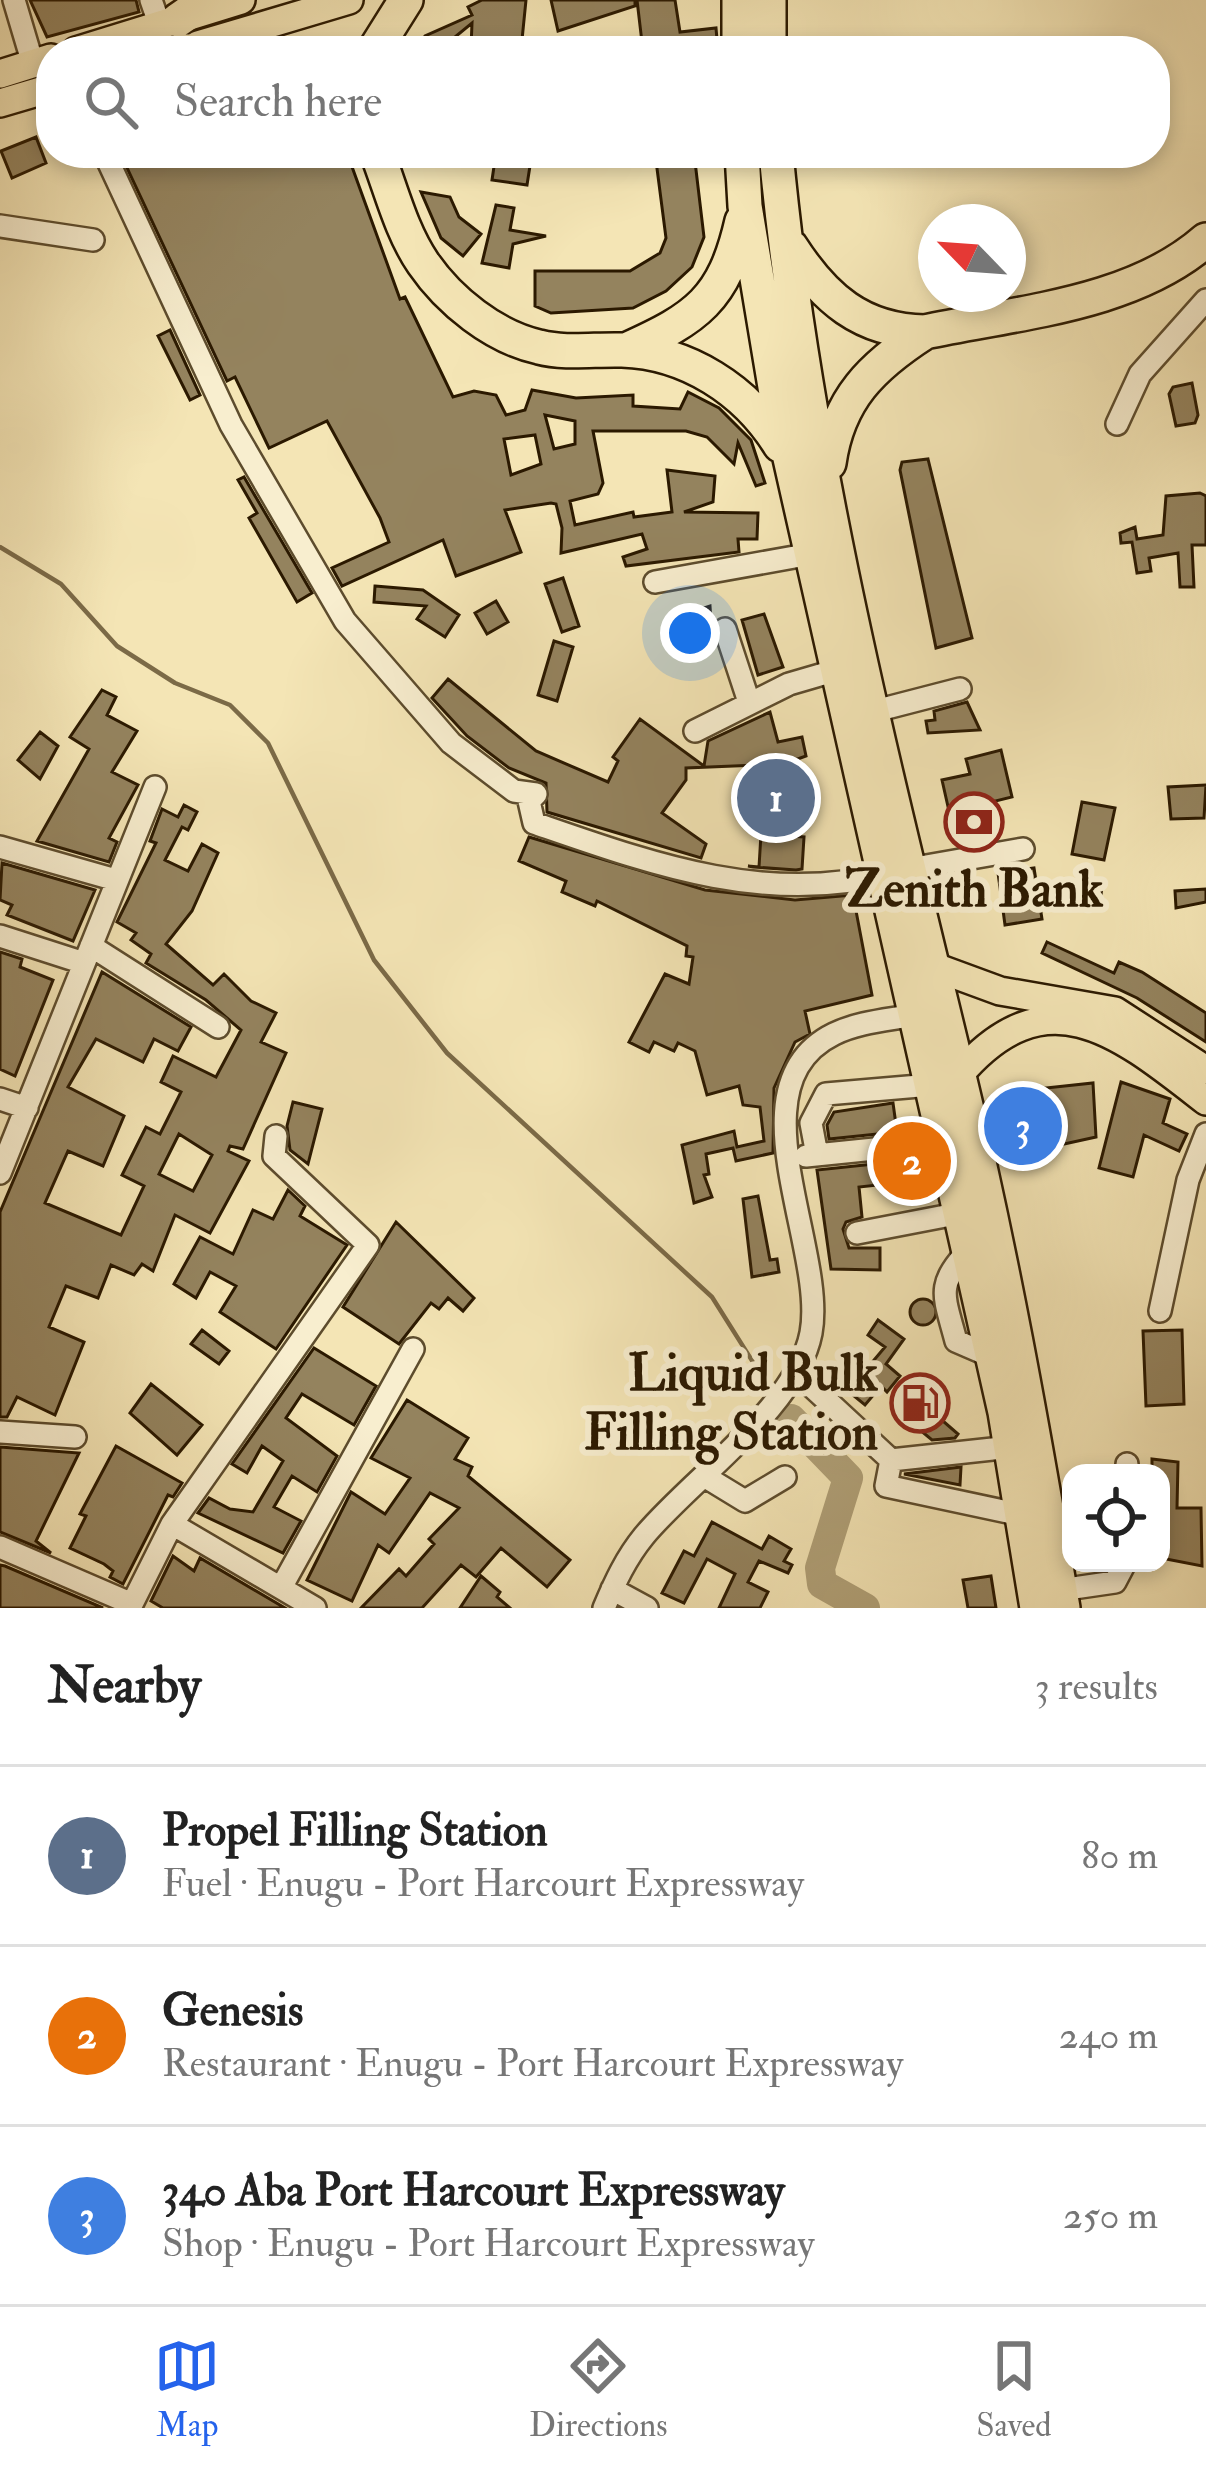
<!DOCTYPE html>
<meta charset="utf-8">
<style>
body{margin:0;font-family:"IM FELL Double Pica",serif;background:#f6f6f6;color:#222}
.controls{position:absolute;right:36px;bottom:36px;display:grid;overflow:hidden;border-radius:24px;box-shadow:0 6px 18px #0003}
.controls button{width:108px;height:108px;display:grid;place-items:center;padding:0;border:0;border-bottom:3px solid #e0e0e0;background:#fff;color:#222;font:60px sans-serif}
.compass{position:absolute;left:918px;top:204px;width:108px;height:108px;border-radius:50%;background:#fff;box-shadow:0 6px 18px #0003;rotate:295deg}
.you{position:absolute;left:690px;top:633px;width:42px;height:42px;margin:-30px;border:9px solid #fff;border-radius:50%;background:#1a73e8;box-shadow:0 0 0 18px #1a73e833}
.badge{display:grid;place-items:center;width:78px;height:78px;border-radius:50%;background:#2563eb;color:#fff;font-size:39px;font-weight:700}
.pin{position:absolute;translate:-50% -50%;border:6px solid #fff;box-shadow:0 3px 12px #0006}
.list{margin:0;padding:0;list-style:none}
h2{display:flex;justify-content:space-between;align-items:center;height:156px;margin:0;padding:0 48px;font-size:51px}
h2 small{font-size:39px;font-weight:400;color:#767676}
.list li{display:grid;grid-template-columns:78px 1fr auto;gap:36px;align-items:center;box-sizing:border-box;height:180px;padding:0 48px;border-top:3px solid #e0e0e0}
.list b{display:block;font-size:45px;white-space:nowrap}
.list p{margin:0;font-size:39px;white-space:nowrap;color:#767676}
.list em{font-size:39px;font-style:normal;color:#767676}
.icon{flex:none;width:66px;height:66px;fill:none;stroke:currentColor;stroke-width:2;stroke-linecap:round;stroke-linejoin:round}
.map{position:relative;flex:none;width:1206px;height:1608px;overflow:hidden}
.search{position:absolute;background:#fff;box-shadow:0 6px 18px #0003;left:36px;right:36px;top:36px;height:132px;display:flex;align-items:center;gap:30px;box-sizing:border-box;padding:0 42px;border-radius:48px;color:#767676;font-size:45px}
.sheet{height:696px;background:#fff}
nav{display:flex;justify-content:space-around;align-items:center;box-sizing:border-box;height:168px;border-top:3px solid #e0e0e0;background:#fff;font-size:33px;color:#767676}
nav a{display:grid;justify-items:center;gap:6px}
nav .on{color:#2563eb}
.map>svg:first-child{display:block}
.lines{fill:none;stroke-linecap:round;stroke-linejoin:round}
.stream{stroke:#7b6a47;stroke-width:4.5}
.river{stroke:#b0a077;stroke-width:30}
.building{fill:#94835e;stroke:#2b1900;stroke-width:3;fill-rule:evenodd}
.minor-casing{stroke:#5d4c2d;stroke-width:26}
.major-casing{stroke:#2b1900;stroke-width:32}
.highway-casing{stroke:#2b1900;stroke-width:38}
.minor{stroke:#f8eecf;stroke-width:21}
.major{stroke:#f4e5b5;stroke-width:27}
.highway{stroke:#f4e5b5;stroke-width:33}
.labels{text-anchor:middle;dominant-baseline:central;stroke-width:12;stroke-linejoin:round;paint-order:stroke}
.poi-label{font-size:51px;font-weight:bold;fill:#2b1900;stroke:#f8eecf}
</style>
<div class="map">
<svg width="1206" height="1608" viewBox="0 0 1206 1608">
<rect width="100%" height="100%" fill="#f4e5b5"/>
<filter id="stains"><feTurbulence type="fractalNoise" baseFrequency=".00167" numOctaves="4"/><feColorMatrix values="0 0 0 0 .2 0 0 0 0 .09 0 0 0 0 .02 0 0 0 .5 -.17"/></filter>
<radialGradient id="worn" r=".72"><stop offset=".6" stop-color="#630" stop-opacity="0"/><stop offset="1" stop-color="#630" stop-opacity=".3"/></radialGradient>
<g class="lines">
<!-- stream -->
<path class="stream" d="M 0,547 L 61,584 L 117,646 L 175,683 L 230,705 L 268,743 L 374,960 L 447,1053 L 712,1297 L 768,1386"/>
<!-- river -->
<path class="river" d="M 791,1419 L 848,1478 L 820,1568 L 822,1584 L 865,1608"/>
</g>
<!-- building -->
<path class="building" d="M 30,0 L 136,0 L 139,12 L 47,37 Z
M 482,0 L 526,0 L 521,50 L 471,48 L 472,23 L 438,51 L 415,51 L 425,36 L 472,15 L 468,7 Z
M 551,0 L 635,0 L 635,6 L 558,31 Z
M 637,0 L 675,0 L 680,32 L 716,28 L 718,51 L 643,51 Z
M 36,137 L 46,163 L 12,178 L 1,151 Z
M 120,153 L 347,153 L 400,299 L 405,297 L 453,397 L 474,391 L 496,395 L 506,415 L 525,410 L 532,390 L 576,398 L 633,395 L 633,406 L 680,409 L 688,392 L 719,408 L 751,440 L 765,483 L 756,486 L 738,443 L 734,464 L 707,437 L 686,431 L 593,431 L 603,483 L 598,494 L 570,501 L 575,525 L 633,512 L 634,517 L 672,512 L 667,470 L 715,476 L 713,502 L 684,512 L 758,513 L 757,539 L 738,539 L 739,552 L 626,566 L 623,557 L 647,549 L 642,534 L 561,553 L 562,528 L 556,504 L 551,503 L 505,510 L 521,552 L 456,576 L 443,540 L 342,586 L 332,568 L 389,542 L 380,518 L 327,421 L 269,448 L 235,377 L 227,381 ZM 545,415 L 575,421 L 575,444 L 554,449 ZM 535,435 L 541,464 L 511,475 L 504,439 Z
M 496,153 L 532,153 L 527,185 L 492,180 Z
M 655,153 L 694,153 L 704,237 L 692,267 L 666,291 L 633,308 L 551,313 L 535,306 L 535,271 L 630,271 L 660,253 L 666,238 Z
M 421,192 L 450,197 L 459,217 L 481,234 L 463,256 L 441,238 Z
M 496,205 L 514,208 L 510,230 L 546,236 L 513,244 L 509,268 L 482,263 Z
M 170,330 L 200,395 L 190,400 L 158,336 Z
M 1192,383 L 1198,415 L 1195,423 L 1176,426 L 1169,394 L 1173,387 Z
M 928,459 L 972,638 L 936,648 L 900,470 L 902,462 Z
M 244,477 L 312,593 L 297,602 L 249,518 L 257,513 L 238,480 Z
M 1200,493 L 1206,496 L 1206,545 L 1192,545 L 1194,587 L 1180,587 L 1178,553 L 1149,558 L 1151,571 L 1137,573 L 1132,542 L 1121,543 L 1120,533 L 1135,527 L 1137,539 L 1163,535 L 1166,496 Z
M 563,578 L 579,626 L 562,632 L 545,584 Z
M 375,586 L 423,590 L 459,615 L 445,637 L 417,619 L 426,606 L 374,602 Z
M 496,601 L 508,622 L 487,634 L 475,613 Z
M 710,606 L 712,638 L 683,648 L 673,618 Z
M 764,614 L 783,667 L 758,675 L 742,620 Z
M 554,641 L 573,647 L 557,701 L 538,695 Z
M 448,679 L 536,751 L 608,782 L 618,761 L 613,757 L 640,719 L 704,766 L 708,741 L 770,712 L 778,742 L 802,737 L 806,756 L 784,764 L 686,768 L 686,780 L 662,813 L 706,844 L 701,858 L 547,812 L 546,783 L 509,768 L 467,736 L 432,698 Z
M 102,690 L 116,697 L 107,715 L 137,731 L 112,772 L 138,785 L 109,838 L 117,842 L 109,862 L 37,841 L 89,749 L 70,737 Z
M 967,702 L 980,730 L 928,733 L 926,721 L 935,720 L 934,711 Z
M 40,732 L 58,746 L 40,779 L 18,760 Z
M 1001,750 L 1012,797 L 967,808 L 969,816 L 951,820 L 942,780 L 970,774 L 966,759 Z
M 1206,785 L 1204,818 L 1171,819 L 1168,787 Z
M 739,787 L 815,789 L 814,809 L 738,807 Z
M 1082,802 L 1115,808 L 1104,860 L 1072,854 Z
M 184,805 L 197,812 L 188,830 L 182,827 L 165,860 L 188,871 L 202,844 L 218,853 L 192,911 L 166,944 L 213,985 L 224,974 L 251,1001 L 276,1013 L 261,1042 L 286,1053 L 243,1149 L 230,1146 L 228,1151 L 249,1161 L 210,1233 L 175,1215 L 153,1271 L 142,1264 L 134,1275 L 111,1265 L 98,1298 L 66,1286 L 49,1327 L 84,1342 L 55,1415 L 17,1397 L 7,1417 L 0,1417 L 0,1212 L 102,972 L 191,1027 L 178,1051 L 154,1039 L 143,1062 L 96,1039 L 68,1087 L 124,1116 L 103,1166 L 68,1151 L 45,1203 L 121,1235 L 144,1186 L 122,1175 L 146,1127 L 160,1134 L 181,1092 L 161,1082 L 173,1056 L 216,1077 L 241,1030 L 206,1000 L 146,963 L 151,954 L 131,940 L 136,933 L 117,922 L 156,843 L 150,841 L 162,809 L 178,817 ZM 179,1134 L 212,1155 L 193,1191 L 159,1174 Z
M 761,834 L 804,837 L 802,869 L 796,870 L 753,867 L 748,866 L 759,867 Z
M 529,837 L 705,890 L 795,900 L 853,895 L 872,995 L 805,1011 L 810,1034 L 795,1042 L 774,1088 L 773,1153 L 736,1161 L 733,1148 L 706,1154 L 709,1174 L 704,1175 L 712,1197 L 694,1203 L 682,1145 L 734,1131 L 737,1147 L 764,1141 L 760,1107 L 743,1105 L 739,1086 L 707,1095 L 695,1051 L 678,1043 L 674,1051 L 654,1042 L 649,1052 L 629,1042 L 665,974 L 689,984 L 693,957 L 686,956 L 687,946 L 597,901 L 595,906 L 562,892 L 566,881 L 519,861 Z
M 2,863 L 95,890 L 73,941 L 7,915 L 12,905 L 0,900 Z
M 1034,868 L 1042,919 L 1005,925 L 998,873 Z
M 1073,881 L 1102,884 L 1100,907 L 1071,904 Z
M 1206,889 L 1206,902 L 1176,908 L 1175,891 Z
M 1047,942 L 1114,973 L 1119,962 L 1142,972 L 1206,1013 L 1206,1042 L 1137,998 L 1042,953 Z
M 0,952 L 22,959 L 20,967 L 53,980 L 15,1076 L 0,1069 Z
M 1121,1082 L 1170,1099 L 1163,1123 L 1187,1134 L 1179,1151 L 1144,1135 L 1133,1177 L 1099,1168 Z
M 1093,1083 L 1096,1137 L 1037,1150 L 1027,1090 Z
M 293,1102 L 322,1109 L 308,1164 L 290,1150 L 287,1126 Z
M 893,1103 L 897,1132 L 829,1139 L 827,1125 L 834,1112 Z
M 912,1160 L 914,1181 L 859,1187 L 862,1217 L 846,1222 L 843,1229 L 849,1248 L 880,1248 L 880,1270 L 831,1269 L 817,1170 Z
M 288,1190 L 305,1206 L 300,1216 L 347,1245 L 276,1349 L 220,1312 L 236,1286 L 210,1272 L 196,1298 L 174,1284 L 200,1237 L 233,1254 L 253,1210 L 273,1219 Z
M 758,1196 L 770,1260 L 777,1259 L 779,1272 L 752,1277 L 743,1199 Z
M 396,1222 L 474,1298 L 463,1311 L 448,1298 L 439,1309 L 431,1303 L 399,1344 L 343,1307 Z
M910 1312a13 13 0 1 1 26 0a13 13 0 1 1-26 0Z
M 878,1320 L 904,1339 L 886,1364 L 900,1376 L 887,1392 L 881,1386 L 865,1405 L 848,1391 L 885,1347 L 868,1335 Z
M 202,1330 L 229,1351 L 219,1364 L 191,1344 Z
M 1182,1330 L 1184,1404 L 1146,1406 L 1143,1331 Z
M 314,1348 L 376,1386 L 354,1425 L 302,1394 L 286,1418 L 337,1456 L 317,1492 L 292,1476 L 274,1507 L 301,1521 L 283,1553 L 198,1513 L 209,1498 L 230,1509 L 253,1512 L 283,1461 L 262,1446 L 247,1473 L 232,1464 Z
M 151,1384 L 202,1425 L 177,1455 L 130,1413 Z
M 407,1400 L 468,1438 L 455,1459 L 472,1467 L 468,1476 L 570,1560 L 547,1587 L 501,1548 L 476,1577 L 461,1565 L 422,1608 L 361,1608 L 399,1569 L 406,1576 L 434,1544 L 429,1539 L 459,1508 L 430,1493 L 389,1553 L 378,1545 L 352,1601 L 307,1580 L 351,1492 L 385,1514 L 410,1478 L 371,1458 Z
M 928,1408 L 958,1434 L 955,1438 L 932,1440 L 914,1425 Z
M 116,1446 L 182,1483 L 173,1497 L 168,1495 L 123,1584 L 110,1577 L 113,1571 L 104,1564 L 70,1548 L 86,1516 L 80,1514 Z
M 0,1447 L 79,1453 L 36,1541 L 51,1553 L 0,1532 Z
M 1152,1459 L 1178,1462 L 1177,1508 L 1201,1508 L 1202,1566 L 1161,1558 L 1161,1473 L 1152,1473 Z
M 961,1467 L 960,1485 L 904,1474 Z
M 712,1522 L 762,1549 L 769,1536 L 791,1549 L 784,1561 L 792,1565 L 788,1573 L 759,1561 L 748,1582 L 768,1592 L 760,1608 L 719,1608 L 735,1574 L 707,1559 L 684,1603 L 662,1593 L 684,1551 L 694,1556 Z
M 173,1556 L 194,1571 L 200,1558 L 285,1608 L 163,1608 L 151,1601 Z
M 0,1565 L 5,1566 L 103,1608 L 0,1608 Z
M 481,1576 L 500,1592 L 497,1597 L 510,1608 L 460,1608 Z
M 991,1576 L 996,1608 L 968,1608 L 963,1580 Z"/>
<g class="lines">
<defs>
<path id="minor" d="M 14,0 L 33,64
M 151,0 L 160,26
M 108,161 L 231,425 L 345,621 L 451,743 L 514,791 L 536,794 L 529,801 L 534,823 C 650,863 763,905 887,874
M 0,226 L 93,240
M 1117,424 L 1140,374 L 1206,300
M 655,582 L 811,554
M 725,629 L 749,702
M 875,711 L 960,689
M 695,731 L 789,684 L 837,670
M 0,847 L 116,880
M 909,869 L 1023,849
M 0,936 L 84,963
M 91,946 L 218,1027
M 0,1099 L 27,1108
M 817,1155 L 811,1123 L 826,1094 L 931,1085
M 806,1156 L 943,1142
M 0,1173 L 155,787
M 857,1233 L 961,1213
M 969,1250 C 935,1286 944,1295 956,1341 L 993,1357
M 1160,1311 L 1188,1180 L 1206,1134
M 795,1371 L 891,1460
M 0,1432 L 75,1437
M 1011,1447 L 891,1460 L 886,1486 L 1022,1515
M 1127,1473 L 1127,1464
M 704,1476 L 745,1501 L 785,1477
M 172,1524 L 315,1608
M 0,1547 L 132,1604
M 282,1586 L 413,1349
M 612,1589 L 647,1608
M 1060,1590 L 1115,1582 L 1125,1563
M 130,1608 L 172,1524 L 368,1245 L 274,1156 L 276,1136
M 604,1608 C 615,1582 626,1558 644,1536 C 691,1479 797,1407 811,1333 C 827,1248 730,1085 834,1034 C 858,1022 888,1020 914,1015"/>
<path id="major" d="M 198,45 L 349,0
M 76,51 L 241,0
M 0,74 L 51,58
M 0,103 L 51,88
M 932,966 L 1000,991 L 1115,1011 L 1206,1070
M 959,1075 C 1047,972 1120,1034 1206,1101"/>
<path id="highway" d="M 739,0 L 739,51
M 769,0 L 769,51
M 178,20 L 207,0
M 180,51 L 246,51
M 374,51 L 406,0
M 377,153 C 391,189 401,231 423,263 C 449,301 494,337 539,347 C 566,354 595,349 622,350 C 687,352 746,390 780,445
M 742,153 L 745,206 L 778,405 L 1005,1412 L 1037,1608
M 776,153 C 805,463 885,770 958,1072 C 1001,1249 1033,1428 1063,1608
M 791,247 C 824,298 861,331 925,332 C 1018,312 1132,305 1206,240
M 626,350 C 697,318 724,300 742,221
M 829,463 C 838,399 872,366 925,332"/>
</defs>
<!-- minor casing -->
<use href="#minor" class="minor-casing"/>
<!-- major casing -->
<use href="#major" class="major-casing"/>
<!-- highway casing -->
<use href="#highway" class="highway-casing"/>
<!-- minor -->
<use href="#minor" class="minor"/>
<!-- major -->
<use href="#major" class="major"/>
<!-- highway -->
<use href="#highway" class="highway"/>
</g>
<!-- icons -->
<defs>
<symbol id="bank-ring" viewBox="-11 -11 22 22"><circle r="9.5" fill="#f8eecf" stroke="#8f2418" stroke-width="1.5"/><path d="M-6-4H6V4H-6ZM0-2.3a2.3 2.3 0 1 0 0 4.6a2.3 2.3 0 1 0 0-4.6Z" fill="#8f2418"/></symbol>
<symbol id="fuel-ring" viewBox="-11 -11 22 22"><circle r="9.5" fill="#f8eecf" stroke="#8f2418" stroke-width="1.5"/><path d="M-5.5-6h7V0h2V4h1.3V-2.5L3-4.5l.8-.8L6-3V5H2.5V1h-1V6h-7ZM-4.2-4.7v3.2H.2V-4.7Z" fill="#8f2418"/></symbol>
</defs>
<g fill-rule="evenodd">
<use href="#bank-ring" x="941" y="789" width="66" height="66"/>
<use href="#fuel-ring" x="887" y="1370" width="66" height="66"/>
</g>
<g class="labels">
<!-- poi labels -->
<g class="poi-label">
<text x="974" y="890">Zenith Bank</text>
<text x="878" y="1374" text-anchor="end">Liquid Bulk<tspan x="878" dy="59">Filling Station</tspan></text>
</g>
</g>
<rect width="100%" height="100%" filter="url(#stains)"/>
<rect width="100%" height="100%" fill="url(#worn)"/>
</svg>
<div class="controls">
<button><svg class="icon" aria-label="locate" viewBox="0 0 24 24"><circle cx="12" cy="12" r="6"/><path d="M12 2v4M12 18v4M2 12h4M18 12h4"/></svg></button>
</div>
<svg class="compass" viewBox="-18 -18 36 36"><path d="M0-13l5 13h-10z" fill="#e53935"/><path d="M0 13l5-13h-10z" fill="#767676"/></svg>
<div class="you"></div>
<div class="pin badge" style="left:776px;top:798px;background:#5c6f8a">1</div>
<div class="pin badge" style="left:912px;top:1161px;background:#e8710a">2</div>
<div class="pin badge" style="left:1023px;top:1126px;background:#3f7fe0">3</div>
<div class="search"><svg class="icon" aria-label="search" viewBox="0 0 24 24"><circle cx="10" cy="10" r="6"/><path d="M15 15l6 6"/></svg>Search here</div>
</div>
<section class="sheet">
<h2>Nearby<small>3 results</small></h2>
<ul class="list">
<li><span class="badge" style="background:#5c6f8a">1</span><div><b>Propel Filling Station</b><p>Fuel · Enugu - Port Harcourt Expressway</p></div><em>80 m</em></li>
<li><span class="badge" style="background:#e8710a">2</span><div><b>Genesis</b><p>Restaurant · Enugu - Port Harcourt Expressway</p></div><em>240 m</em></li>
<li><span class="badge" style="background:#3f7fe0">3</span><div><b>340 Aba Port Harcourt Expressway</b><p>Shop · Enugu - Port Harcourt Expressway</p></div><em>250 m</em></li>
</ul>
</section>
<nav>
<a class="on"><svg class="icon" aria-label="map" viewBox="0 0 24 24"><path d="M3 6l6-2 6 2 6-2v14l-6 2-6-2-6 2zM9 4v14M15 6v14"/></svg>Map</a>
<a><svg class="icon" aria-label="directions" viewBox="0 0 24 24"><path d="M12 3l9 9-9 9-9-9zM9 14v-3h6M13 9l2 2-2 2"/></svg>Directions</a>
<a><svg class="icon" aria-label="saved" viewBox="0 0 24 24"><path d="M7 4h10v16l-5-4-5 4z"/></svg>Saved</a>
</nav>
